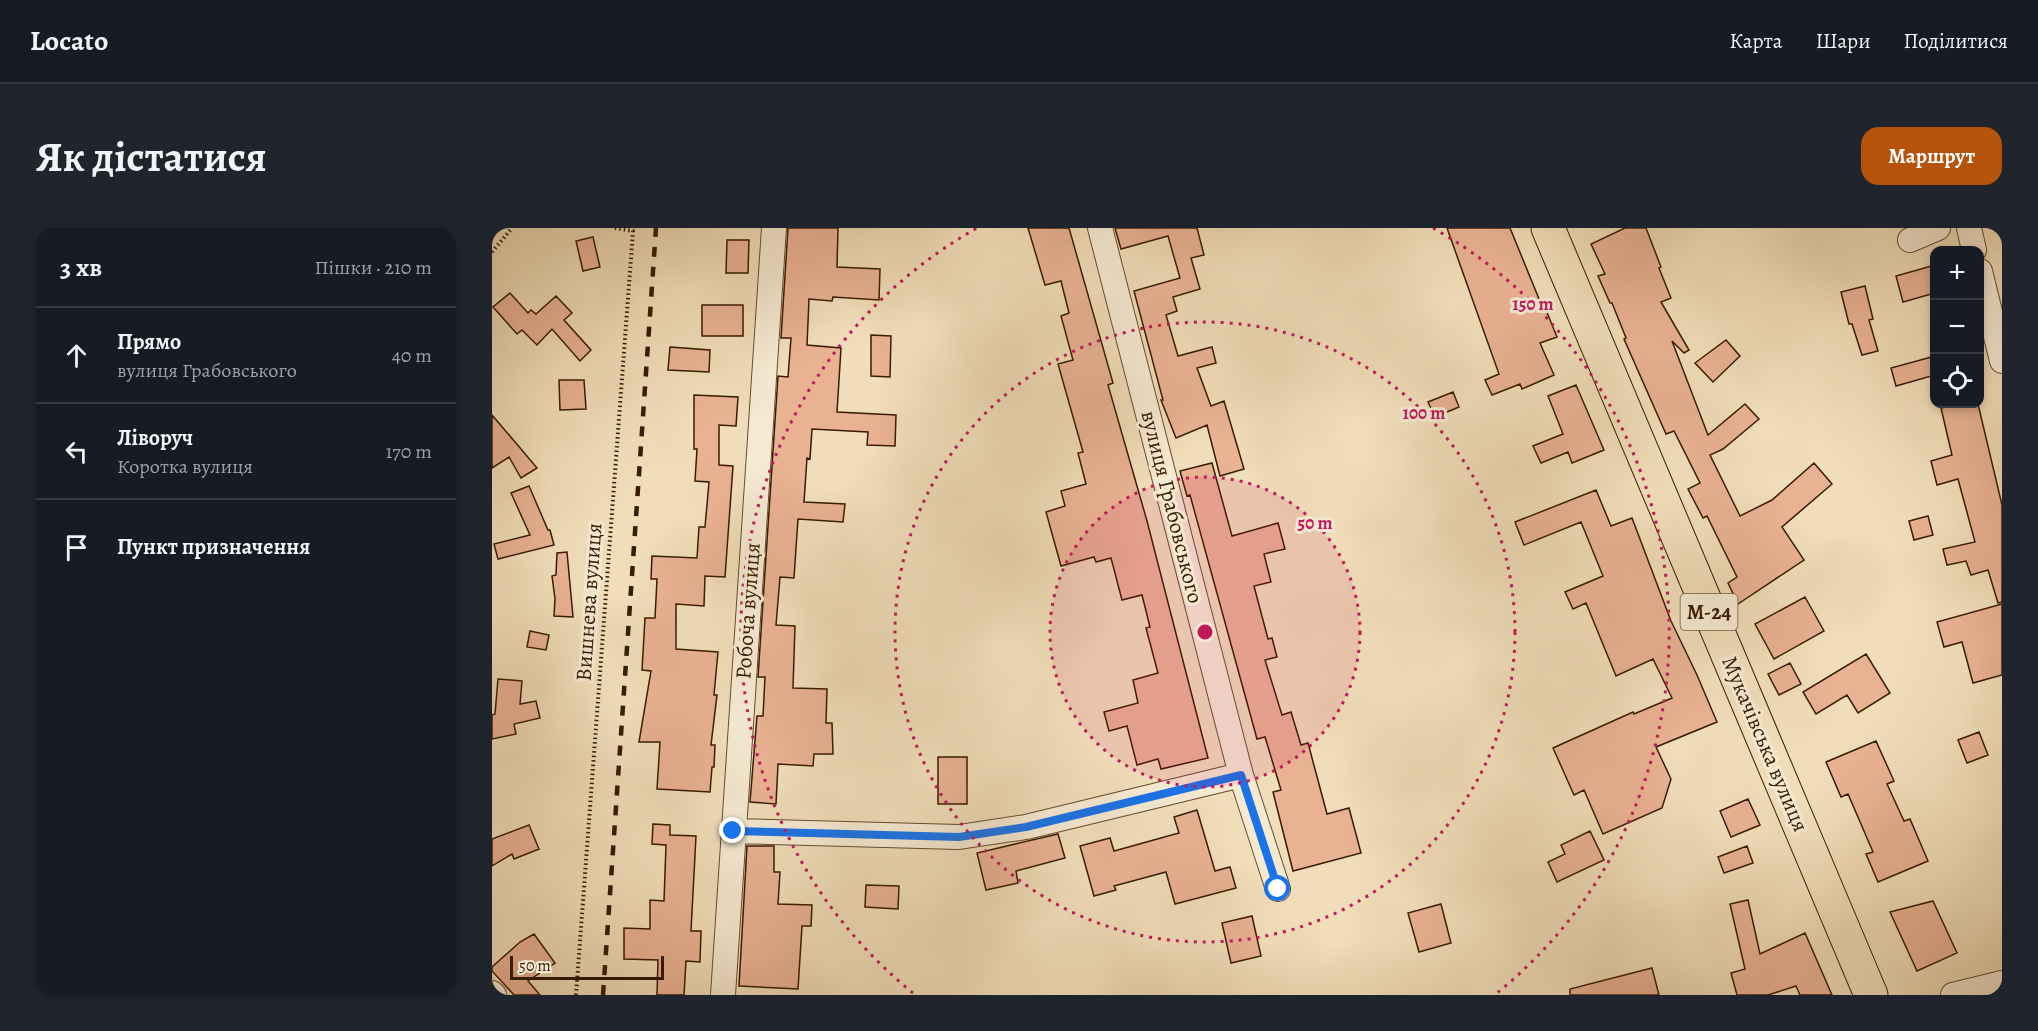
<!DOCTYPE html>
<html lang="uk">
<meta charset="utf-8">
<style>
body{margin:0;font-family:Alegreya,serif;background:#20242c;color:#f1f3f6}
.controls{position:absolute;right:18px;top:18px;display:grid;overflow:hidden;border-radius:12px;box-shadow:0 3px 9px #0003}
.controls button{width:54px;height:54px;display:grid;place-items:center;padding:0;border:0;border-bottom:2px solid #363941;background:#171b24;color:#f1f3f6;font:30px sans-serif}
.scale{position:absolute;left:18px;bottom:15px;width:154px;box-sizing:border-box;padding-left:6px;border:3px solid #381b00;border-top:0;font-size:16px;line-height:21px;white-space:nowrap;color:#381b00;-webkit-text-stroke:4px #f5e9d2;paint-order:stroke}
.stop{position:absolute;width:18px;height:18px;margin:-14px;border:4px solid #1a73e8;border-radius:50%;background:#fff}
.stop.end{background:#1a73e8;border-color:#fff;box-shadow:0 2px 6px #0008}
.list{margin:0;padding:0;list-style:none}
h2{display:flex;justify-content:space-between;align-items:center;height:78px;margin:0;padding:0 24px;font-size:26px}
h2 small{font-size:20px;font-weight:400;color:#9ea1a6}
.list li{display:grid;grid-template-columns:39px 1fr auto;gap:18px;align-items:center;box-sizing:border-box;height:96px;padding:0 24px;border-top:2px solid #363941}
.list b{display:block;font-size:22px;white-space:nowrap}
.list p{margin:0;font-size:20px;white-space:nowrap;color:#9ea1a6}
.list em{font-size:20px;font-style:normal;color:#9ea1a6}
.icon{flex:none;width:33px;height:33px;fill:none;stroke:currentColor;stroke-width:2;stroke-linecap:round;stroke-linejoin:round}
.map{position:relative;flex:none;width:1510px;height:767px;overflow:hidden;border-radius:18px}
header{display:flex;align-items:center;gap:36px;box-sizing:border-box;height:84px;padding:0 30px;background:#171b24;border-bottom:2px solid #363941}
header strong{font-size:28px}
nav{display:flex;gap:33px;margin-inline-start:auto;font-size:21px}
.intro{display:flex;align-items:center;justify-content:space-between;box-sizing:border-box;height:144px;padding:0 36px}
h1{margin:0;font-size:42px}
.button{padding:15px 27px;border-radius:18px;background:#b45309;color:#fff;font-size:21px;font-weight:700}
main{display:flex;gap:36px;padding:0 36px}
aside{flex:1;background:#171b24;border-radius:18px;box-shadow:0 3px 9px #0003}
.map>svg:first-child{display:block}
.building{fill:#e9b293;stroke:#381b00;stroke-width:1.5}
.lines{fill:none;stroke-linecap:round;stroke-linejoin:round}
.minor-casing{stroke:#664c2e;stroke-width:26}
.trunk-casing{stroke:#381b00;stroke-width:35}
.path{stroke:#381b00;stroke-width:4;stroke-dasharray:1.5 3;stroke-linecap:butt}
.minor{stroke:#f5e9d2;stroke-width:24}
.trunk{stroke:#f0ddb9;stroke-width:33}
.rail{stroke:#381b00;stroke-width:4.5;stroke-dasharray:10 10;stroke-linecap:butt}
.route{stroke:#1a73e8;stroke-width:8}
.ring{fill:none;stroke:#c2185b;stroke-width:3;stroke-dasharray:3 6}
.labels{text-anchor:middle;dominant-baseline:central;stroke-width:6;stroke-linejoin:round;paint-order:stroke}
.shield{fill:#f5e9d2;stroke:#71593f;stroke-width:1.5}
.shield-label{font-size:21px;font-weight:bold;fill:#381b00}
.street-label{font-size:22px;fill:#381b00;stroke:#f5e9d2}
.centre{fill:#c2185b;stroke:#f5e9d2;stroke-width:3}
.ring-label{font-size:18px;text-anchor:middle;font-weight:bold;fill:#c2185b;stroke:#f5e9d2;stroke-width:6;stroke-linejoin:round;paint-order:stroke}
</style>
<header>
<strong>Locato</strong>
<nav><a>Карта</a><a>Шари</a><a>Поділитися</a></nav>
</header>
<div class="intro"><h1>Як дістатися</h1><a class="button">Маршрут</a></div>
<main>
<aside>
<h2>3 хв<small>Пішки · 210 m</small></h2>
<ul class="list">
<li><svg class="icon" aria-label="ahead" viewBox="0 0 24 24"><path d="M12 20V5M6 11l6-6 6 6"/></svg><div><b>Прямо</b><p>вулиця Грабовського</p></div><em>40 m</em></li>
<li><svg class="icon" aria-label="left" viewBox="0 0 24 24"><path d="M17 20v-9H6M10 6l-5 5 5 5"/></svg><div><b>Ліворуч</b><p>Коротка вулиця</p></div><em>170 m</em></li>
<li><svg class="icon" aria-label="arrive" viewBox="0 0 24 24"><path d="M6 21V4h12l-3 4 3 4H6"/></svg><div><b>Пункт призначення</b></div></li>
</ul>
</aside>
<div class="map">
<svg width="1510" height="767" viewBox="0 0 1510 767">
<rect width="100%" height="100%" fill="#f0ddb9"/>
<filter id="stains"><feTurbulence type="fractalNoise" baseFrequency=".00333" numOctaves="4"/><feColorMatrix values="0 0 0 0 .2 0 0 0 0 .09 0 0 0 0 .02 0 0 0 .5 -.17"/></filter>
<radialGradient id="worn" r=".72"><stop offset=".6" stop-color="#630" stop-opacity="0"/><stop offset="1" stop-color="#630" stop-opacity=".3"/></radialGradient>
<!-- building -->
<path class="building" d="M 296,0 L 346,0 L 345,39 L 388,41 L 387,72 L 341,69 L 340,73 L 317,71 L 315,117 L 349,120 L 345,184 L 404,187 L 403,218 L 375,217 L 376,204 L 320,201 L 318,231 L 315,230 L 312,274 L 353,276 L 351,294 L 306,291 L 302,350 L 288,349 L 284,397 L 303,398 L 301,460 L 335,461 L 334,495 L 340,495 L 341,526 L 322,526 L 321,538 L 286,536 L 284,576 L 258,574 L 265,488 L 271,488 L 273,449 L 266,449 L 286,148 L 296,149 L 299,110 L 289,110 Z
M 536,0 L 577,0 L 621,155 L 616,157 L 655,293 L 716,530 L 669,541 L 666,531 L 645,537 L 635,498 L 617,503 L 612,484 L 646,475 L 641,452 L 666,445 L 654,400 L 658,399 L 650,367 L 630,372 L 619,330 L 604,334 L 602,329 L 569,338 L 554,284 L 573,278 L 569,263 L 594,256 L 586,225 L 591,224 L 566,136 L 581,132 L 569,88 L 577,85 L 569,53 L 553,57 Z
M 623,0 L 705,0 L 712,27 L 699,30 L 708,61 L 681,69 L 685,83 L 674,87 L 686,128 L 720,119 L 724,135 L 705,140 L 719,178 L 732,173 L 752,241 L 728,248 L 715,197 L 684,210 L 669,172 L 671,172 L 642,63 L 688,50 L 676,8 L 629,21 Z
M 955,0 L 1018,0 L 1052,83 L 1054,82 L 1065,109 L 1048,115 L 1062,147 L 1030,161 L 1028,156 L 1000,167 L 993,152 L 1007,146 Z
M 1133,0 L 1154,0 L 1169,39 L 1167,40 L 1179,70 L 1169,74 L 1197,122 L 1192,125 L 1180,113 L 1216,207 L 1253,176 L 1267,191 L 1231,221 L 1218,227 L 1248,288 L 1280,272 L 1322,235 L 1340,256 L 1290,299 L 1312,332 L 1246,376 L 1236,355 L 1245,349 L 1215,288 L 1211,290 L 1196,261 L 1208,255 L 1182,203 L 1174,206 L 1132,111 L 1134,110 L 1120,75 L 1118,75 L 1106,48 L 1113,46 L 1099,16 Z
M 101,9 L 108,39 L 91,43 L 84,13 Z
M 235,12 L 257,12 L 256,45 L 234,45 Z
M 1443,37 L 1443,65 L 1411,74 L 1404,48 Z
M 1373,58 L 1381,91 L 1377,92 L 1386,123 L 1370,127 L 1360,96 L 1357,96 L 1349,64 Z
M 18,65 L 36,85 L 39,82 L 44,86 L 64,68 L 80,85 L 72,92 L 99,122 L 88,133 L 60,101 L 45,117 L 30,102 L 25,106 L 1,79 Z
M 210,77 L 251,77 L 251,108 L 210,108 Z
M 379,107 L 399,108 L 398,149 L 379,148 Z
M 1234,112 L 1248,128 L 1221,154 L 1203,135 Z
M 178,119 L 218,122 L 217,144 L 176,142 Z
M 1443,128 L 1443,147 L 1404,158 L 1399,140 Z
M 67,152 L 92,152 L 94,181 L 68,182 Z
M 1084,157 L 1112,222 L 1080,235 L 1076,224 L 1049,235 L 1041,218 L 1071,206 L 1056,168 Z
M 961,164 L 967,179 L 943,189 L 936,174 Z
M 202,167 L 246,169 L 244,198 L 227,197 L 227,237 L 241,238 L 233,349 L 213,348 L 212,378 L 184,376 L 184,421 L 226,424 L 222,467 L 225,467 L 219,517 L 223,517 L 222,539 L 220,539 L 218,564 L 165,561 L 168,514 L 147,514 L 159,443 L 150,442 L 153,390 L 163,390 L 165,351 L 159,351 L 160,328 L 205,330 L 207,299 L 213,299 L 217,254 L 203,253 L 205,221 L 202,221 Z
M 1469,176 L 1486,176 L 1510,277 L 1510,374 L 1506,375 L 1496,342 L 1479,347 L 1474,333 L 1455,337 L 1451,321 L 1483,314 L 1466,251 L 1445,257 L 1439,233 L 1460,227 L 1449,180 Z
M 0,187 L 29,221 L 45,240 L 29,250 L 17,229 L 0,240 Z
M 720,235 L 740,308 L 786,295 L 793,321 L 772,326 L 779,354 L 762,358 L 776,411 L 780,410 L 785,429 L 773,432 L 790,487 L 799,484 L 809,517 L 816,515 L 835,586 L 857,580 L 869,625 L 801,643 L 781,564 L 789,562 L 773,509 L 765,511 L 698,267 L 695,268 L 688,243 Z
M 37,258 L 56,302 L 58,302 L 62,317 L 6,331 L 2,316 L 38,307 L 19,265 Z
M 1104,262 L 1119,298 L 1140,290 L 1179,393 L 1205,447 L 1225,494 L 1164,519 L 1179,551 L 1170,580 L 1111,606 L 1092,562 L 1082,567 L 1061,520 L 1141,484 L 1142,486 L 1180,470 L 1161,431 L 1124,448 L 1094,375 L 1081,381 L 1073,364 L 1111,348 L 1089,294 L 1032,317 L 1023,294 Z
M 1436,288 L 1441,307 L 1422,312 L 1417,293 Z
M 75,324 L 81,389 L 62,388 L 63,371 L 60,348 L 64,347 L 65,325 Z
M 1313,369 L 1332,403 L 1282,431 L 1263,396 Z
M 1510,376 L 1510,447 L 1481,455 L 1470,414 L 1452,419 L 1445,394 Z
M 38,403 L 57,407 L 54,422 L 35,419 Z
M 1374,426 L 1398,465 L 1366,485 L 1355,467 L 1324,486 L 1311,464 Z
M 1298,435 L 1309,456 L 1287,467 L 1276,446 Z
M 6,451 L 30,453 L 28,476 L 44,473 L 48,490 L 22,496 L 24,506 L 0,511 L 0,487 L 3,486 Z
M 1487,504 L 1496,527 L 1475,535 L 1466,512 Z
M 1384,513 L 1402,553 L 1395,556 L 1412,593 L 1418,591 L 1436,633 L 1386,654 L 1374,626 L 1381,624 L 1356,566 L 1349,569 L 1334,534 Z
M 446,529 L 475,529 L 475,576 L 446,576 Z
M 1256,571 L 1268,597 L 1239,609 L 1228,583 Z
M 705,582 L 723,643 L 738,639 L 744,660 L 683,676 L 674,644 L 622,658 L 624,662 L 602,668 L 588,618 L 618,610 L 622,623 L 687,605 L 682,589 Z
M 161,596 L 178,597 L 178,607 L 204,608 L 199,703 L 209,703 L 208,734 L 194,733 L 192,767 L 165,767 L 166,732 L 132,731 L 132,700 L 158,701 L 158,672 L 172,673 L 174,617 L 160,616 Z
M 37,597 L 47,621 L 22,631 L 20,626 L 0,638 L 0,611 Z
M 1098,603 L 1112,632 L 1065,654 L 1056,634 L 1073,626 L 1069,617 Z
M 566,606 L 573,630 L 524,643 L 526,655 L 494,662 L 485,625 Z
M 255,618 L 282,618 L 282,644 L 288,644 L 286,676 L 320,677 L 319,698 L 310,698 L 306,761 L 247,758 Z
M 1255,618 L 1261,635 L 1232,645 L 1226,629 Z
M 374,657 L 407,658 L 406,681 L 373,679 Z
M 1256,672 L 1268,726 L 1313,705 L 1340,767 L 1308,767 L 1304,758 L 1276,767 L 1245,767 L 1239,745 L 1253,741 L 1238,676 Z
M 1441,673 L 1465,725 L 1425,743 L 1398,684 Z
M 949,676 L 959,715 L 927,724 L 916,685 Z
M 760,688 L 769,728 L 739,735 L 730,695 Z
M 42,706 L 63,735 L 36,753 L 48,767 L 22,767 L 0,743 L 0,739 L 28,714 Z
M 1160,740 L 1167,767 L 1078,767 L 1078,761 Z"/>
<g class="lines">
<defs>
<path id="minor" d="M 608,0 L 749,547 L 786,661
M 1477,0 L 1482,22
M 1418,12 L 1446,0
M 1488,43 L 1510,133
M 241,603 L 467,609 L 534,599 L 749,547
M 0,765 L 2,767
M 231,767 L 282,0
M 1461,767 L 1510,755"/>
<path id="trunk" d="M 1056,0 L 1379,767"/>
</defs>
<!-- minor casing -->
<use href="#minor" class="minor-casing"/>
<!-- trunk casing -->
<use href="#trunk" class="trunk-casing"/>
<!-- path -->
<path class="path" d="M 0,24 L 20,0
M 84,767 L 141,3 L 123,0"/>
<!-- minor -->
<use href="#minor" class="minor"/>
<!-- trunk -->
<use href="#trunk" class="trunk"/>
<!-- rail -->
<path class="rail" d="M 111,767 L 164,0"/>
</g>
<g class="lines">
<!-- route -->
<path class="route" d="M 241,603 L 467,609 L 534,599 L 749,547 L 786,661"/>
</g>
<!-- distance rings -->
<circle cx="713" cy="404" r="155" fill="#c2185b" fill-opacity=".12"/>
<g class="ring">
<circle cx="713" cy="404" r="155"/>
<circle cx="713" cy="404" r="310"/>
<path d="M421 765A464 464 0 0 1 485 0M941 0A464 464 0 0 1 1005 765"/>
</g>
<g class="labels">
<!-- shield labels -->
<rect class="shield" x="1188.5" y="366" width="57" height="36" rx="4.5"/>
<g class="shield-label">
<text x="1217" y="384">М-24</text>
</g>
<!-- street labels -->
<g class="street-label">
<text transform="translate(680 279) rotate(76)">вулиця Грабовського</text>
<text transform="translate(97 374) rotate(-86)">Вишнева вулиця</text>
<text transform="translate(256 383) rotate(-86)">Робоча вулиця</text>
<text transform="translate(1273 516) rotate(67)">Мукачівська вулиця</text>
</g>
</g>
<circle cx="713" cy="404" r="9" class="centre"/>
<g class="ring-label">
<text x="1041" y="82">150 m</text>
<text x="932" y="191">100 m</text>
<text x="823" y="301">50 m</text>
</g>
<rect width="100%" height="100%" filter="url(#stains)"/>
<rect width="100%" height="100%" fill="url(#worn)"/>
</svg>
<div class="controls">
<button>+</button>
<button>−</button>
<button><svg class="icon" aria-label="locate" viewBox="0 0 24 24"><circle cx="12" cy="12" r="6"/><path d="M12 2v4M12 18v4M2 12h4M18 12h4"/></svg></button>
</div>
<div class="scale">50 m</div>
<div class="stop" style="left:786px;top:661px"></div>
<div class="stop end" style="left:241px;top:603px"></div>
</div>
</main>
